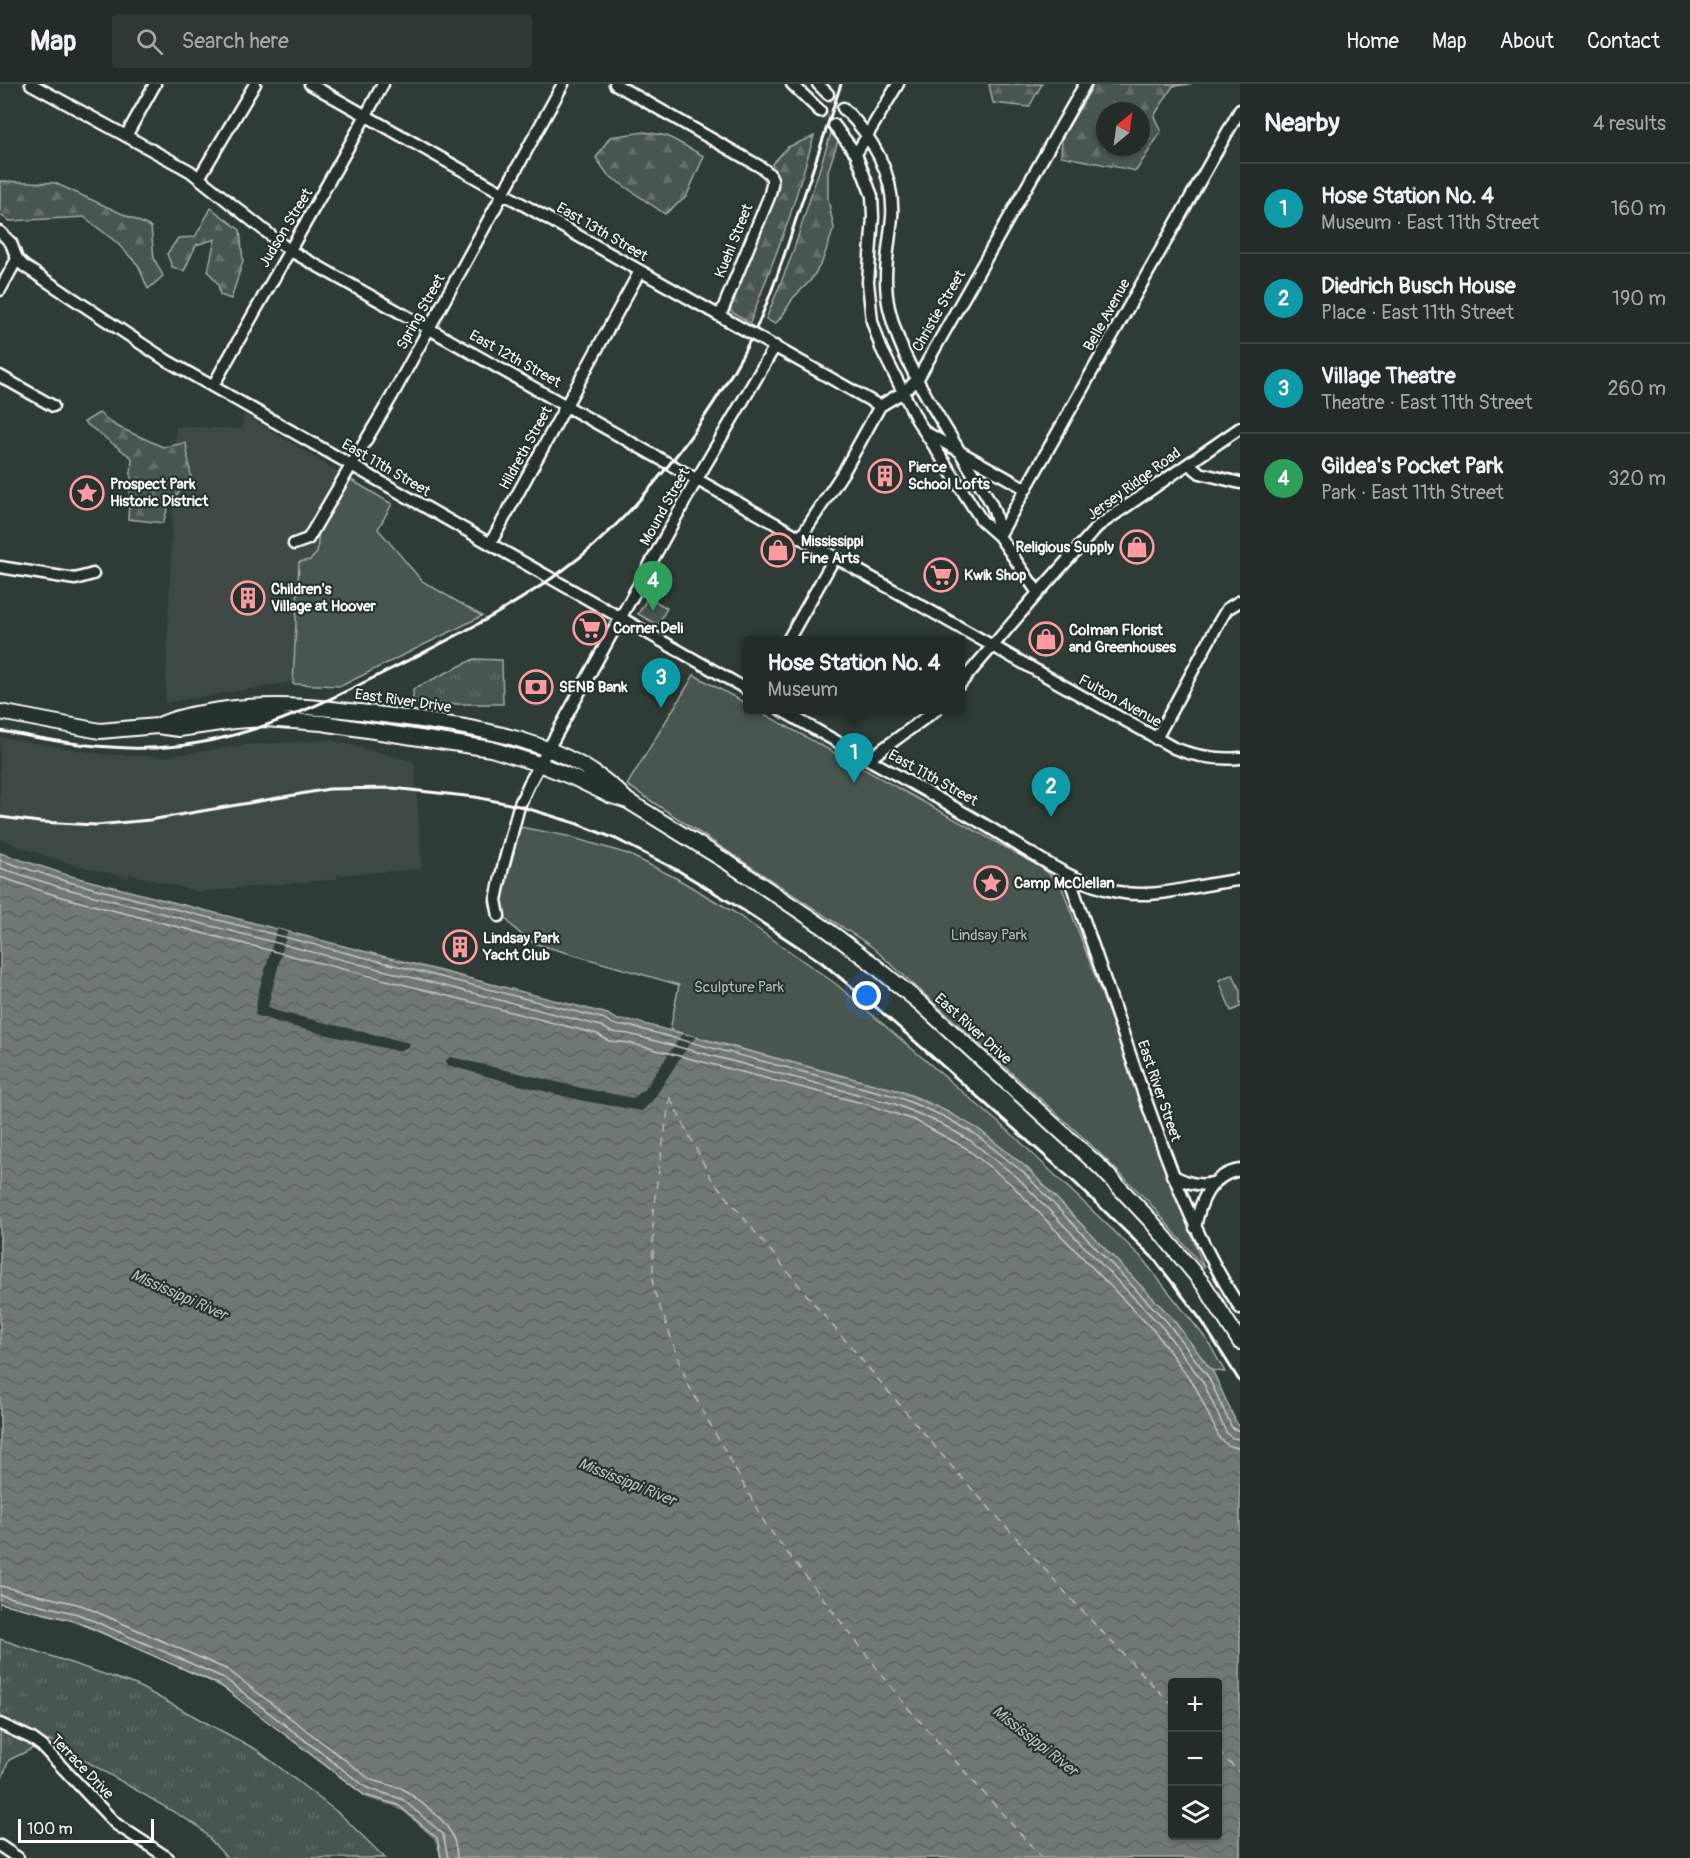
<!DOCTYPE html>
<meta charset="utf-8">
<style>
body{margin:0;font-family:Pangolin,sans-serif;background:#2f3834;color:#f1f3f6}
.controls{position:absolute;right:18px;bottom:18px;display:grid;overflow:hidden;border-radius:6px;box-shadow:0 2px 4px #0004}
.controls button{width:54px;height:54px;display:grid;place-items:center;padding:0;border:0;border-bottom:2px solid #404845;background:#232c28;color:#f1f3f6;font:30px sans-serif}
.compass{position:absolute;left:1096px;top:18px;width:54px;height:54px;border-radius:50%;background:#232c28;box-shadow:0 2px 4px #0004;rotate:29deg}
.scale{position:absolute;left:18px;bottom:15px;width:136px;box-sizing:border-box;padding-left:6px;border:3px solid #fff;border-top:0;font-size:16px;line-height:21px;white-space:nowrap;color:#fff;-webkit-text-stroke:4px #26332d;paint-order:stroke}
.you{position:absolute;left:867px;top:912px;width:21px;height:21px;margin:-15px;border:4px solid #fff;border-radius:50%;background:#1a73e8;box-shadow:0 0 0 9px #1a73e833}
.badge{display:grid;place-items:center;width:39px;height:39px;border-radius:50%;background:#95b2f1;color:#fff;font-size:20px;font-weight:700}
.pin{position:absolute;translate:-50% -50px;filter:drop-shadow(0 2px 3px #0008)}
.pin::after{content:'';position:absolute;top:32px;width:21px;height:18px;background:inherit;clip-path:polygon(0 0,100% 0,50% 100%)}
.popup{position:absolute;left:743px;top:552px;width:222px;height:78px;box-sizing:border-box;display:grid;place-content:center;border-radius:6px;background:#232c28;filter:drop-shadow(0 2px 4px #0005);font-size:20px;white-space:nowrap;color:#a3a7a8}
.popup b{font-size:22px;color:#f1f3f6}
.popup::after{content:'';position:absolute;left:50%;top:100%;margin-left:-12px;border:12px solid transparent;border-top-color:#232c28}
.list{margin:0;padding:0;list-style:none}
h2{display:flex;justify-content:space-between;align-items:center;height:78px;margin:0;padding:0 24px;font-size:26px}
h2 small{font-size:20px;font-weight:400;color:#a3a7a8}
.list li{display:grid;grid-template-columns:39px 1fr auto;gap:18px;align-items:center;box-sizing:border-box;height:90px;padding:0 24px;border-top:2px solid #404845}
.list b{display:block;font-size:22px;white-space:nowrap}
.list p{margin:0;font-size:20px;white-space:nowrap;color:#a3a7a8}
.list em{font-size:20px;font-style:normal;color:#a3a7a8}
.icon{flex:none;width:33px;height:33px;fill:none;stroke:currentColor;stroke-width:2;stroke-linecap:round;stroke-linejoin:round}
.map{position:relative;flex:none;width:1240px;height:1774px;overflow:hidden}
header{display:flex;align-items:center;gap:36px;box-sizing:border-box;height:84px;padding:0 30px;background:#232c28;border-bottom:2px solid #404845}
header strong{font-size:28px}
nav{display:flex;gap:33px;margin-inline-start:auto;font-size:21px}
.search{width:420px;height:54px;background:#2f3834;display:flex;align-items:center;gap:15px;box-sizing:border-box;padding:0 21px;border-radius:6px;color:#a3a7a8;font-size:22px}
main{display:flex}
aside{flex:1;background:#232c28}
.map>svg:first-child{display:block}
.built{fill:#3c4842}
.grass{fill:url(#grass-tufts);stroke:#a4aaa7;stroke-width:1.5}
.forest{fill:url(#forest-firs);stroke:#a4aaa7;stroke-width:1.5;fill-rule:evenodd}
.park{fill:#4a544f;stroke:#a4aaa7;stroke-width:1.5}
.water{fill:url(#water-waves);stroke:#a9afac;stroke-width:1.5;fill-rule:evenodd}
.pier{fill:#2f3b35}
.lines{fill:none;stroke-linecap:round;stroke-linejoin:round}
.shore{stroke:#c6c9c8;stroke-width:1.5}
.ferry{stroke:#b8bcba;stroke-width:1.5;stroke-dasharray:8 6;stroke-linecap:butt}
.minor-tunnel{stroke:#444f49;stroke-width:10;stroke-dasharray:10 5;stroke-linecap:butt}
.minor-casing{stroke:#fff;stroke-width:15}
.major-casing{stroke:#fff;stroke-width:18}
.minor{stroke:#26332d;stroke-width:10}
.major{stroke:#26332d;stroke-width:14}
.rail{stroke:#fff;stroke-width:3}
.minor-bridge-casing{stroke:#fff;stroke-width:15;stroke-linecap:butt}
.minor-bridge{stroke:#26332d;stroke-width:10}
.labels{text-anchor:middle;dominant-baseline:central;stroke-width:4.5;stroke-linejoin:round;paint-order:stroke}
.street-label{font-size:15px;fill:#fff;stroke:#26332d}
.poi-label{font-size:15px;font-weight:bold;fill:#fff;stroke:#26332d;text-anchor:start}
.park-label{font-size:15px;fill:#b7bbb9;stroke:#26332d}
.water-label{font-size:16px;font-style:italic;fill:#b8bcba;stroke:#26332d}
</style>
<header>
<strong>Map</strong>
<div class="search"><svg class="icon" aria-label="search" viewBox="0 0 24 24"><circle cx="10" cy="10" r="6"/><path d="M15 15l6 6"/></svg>Search here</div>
<nav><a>Home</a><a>Map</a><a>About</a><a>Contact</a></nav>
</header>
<main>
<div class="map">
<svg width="1240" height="1774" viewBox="0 0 1240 1774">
<defs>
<pattern id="grass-tufts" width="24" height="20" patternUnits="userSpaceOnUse" patternTransform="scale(1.5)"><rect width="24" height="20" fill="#4a544f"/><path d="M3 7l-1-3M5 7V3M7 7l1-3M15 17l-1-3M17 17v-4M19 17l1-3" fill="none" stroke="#656e69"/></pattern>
<pattern id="forest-firs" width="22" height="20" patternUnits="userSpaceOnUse" patternTransform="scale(1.5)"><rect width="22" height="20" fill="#4a544f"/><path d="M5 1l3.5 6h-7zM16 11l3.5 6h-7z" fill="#656e69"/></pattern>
<pattern id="water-waves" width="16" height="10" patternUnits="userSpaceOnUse" patternTransform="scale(1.5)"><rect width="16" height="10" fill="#707975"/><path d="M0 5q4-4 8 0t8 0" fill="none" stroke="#5e6260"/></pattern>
</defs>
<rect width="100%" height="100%" fill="#2f3b35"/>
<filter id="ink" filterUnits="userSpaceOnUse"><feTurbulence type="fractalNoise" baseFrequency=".0167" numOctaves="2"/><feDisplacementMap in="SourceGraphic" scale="12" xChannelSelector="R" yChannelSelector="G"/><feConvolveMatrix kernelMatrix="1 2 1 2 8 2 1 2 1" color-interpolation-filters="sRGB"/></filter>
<g filter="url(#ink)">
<!-- built -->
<path class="built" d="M 244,330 L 348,394 L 318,459 L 317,469 L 310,476 L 299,478 L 293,598 L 165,619 L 176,342 L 242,345 Z
M 0,653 L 102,670 L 164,673 L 243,661 L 331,656 L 415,678 L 422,785 L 337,791 L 338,795 L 199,808 L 129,790 L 128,794 L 68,779 L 13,761 L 13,759 L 0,755 Z"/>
<!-- grass -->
<path class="grass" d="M 474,575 L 502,576 L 503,620 L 413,620 L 413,605 Z
M 0,1555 L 136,1601 L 257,1666 L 341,1731 L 385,1774 L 227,1774 L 198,1742 L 50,1656 L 9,1676 L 0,1699 Z"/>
<!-- forest -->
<path class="forest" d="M 989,0 L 1042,0 L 1029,23 L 993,19 Z
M 1094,0 L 1192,0 L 1173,2 L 1154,32 L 1161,48 L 1136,87 L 1061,72 L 1062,54 ZM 1105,27 L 1141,27 L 1141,63 L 1105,63 Z
M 645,48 L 667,52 L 704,72 L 686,113 L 665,130 L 608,91 L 596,74 L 610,53 Z
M 831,49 L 838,57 L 828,87 L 828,115 L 834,144 L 822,178 L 811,196 L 793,214 L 783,231 L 775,240 L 766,235 L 792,171 Z
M 814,52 L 789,135 L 750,239 L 730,227 L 740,196 L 773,111 L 777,91 L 772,80 L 788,63 Z
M 0,97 L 55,99 L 151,143 L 154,174 L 163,192 L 148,205 L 138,181 L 116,158 L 84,133 L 10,137 L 0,131 Z
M 211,124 L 240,146 L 243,177 L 231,215 L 220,211 L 218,200 L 208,187 L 215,155 L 196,161 L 184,187 L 172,183 L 167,170 L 178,154 L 195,153 Z
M 99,329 L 116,342 L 163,363 L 186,359 L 191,394 L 169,420 L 163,439 L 128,435 L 132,374 L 84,338 Z"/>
<!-- park -->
<path class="park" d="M 348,394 L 392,420 L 378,445 L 422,497 L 482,532 L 341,602 L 293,600 L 299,478 L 310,476 L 317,469 L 319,445 Z
M 648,513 L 667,524 L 658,541 L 638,530 Z
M 694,591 L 747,620 L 748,626 L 757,626 L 1041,783 L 1061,801 L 1204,1184 L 1148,1117 L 1085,1055 L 871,862 L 627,701 Z
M 520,743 L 567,752 L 628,770 L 676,794 L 732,827 L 836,900 L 1013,1051 L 1140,1172 L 1207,1256 L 1225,1288 L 1210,1286 L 1172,1234 L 1027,1084 L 978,1045 L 923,1016 L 900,1007 L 670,946 L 679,901 L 533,859 C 523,852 509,842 504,830 C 496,813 514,761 520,743 Z
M 1233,890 L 1240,907 L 1240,923 L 1231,927 L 1219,896 Z"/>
<!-- water -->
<path class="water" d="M 0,769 L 67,791 L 608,930 C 615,936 620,937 629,936 L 900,1007 L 946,1027 L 978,1045 L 1027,1084 L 1172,1234 L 1214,1290 L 1240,1347 L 1240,1774 L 435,1774 L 432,1758 L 394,1726 L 361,1716 L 218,1606 L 73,1542 L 0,1524 ZM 1172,1598 L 1218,1598 L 1218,1752 L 1172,1752 Z"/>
<!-- pier -->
<path class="pier" d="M 277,845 L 287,848 L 268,922 L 276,927 L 410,959 L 408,963 L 398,967 L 384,964 L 294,943 L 255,931 L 258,910 Z
M 682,950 L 697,953 L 691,957 L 653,1016 L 642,1027 L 584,1017 L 515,1000 L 447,981 L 445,977 L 450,973 L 455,974 L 582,1004 L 633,1014 L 645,1005 Z
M 0,1517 L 60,1533 L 101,1549 L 168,1576 L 222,1604 L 245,1618 L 368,1715 L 393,1722 L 404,1728 L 433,1754 L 439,1767 L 440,1774 L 432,1774 L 430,1760 L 393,1728 L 360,1719 L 216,1609 L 72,1545 L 0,1526 Z"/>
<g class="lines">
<!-- shore -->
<path class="shore" d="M 0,776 L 65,797 L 605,935 C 613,941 619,943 629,942 L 898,1013 L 943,1032 L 975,1050 L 1024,1089 L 1168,1239 L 1209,1294 L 1232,1344 L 1240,1347
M 0,784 L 63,804 L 601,942 L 611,948 L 629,950 L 895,1020 L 940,1039 L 971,1057 L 1018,1094 L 1163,1244 L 1203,1298 L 1226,1348 L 1232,1354 L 1240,1355
M 0,793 L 61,813 L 597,950 L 609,957 L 629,959 L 866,1020 L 914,1036 L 966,1064 L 1012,1101 L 1156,1249 L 1196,1304 L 1220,1355 L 1229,1362 L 1240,1364
M 0,1502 L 81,1521 L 228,1586 L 371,1696 L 401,1704 L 409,1709 C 433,1729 456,1739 457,1774
M 0,1511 L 78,1530 L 224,1594 L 367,1704 L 402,1715 L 443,1750 L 448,1774
M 0,1519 L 75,1537 L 220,1601 L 364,1711 L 398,1721 L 437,1754 L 441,1774"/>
<!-- ferry -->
<path class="ferry" d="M 670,1013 L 653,1126 L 653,1204 L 688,1300 L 766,1441 L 907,1623 L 1042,1774
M 670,1014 L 711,1094 L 806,1210 L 954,1385 L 1085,1530 L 1172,1621
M 1218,1667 L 1240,1689"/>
<!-- minor-tunnel -->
<path class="minor-tunnel" d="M 828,10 L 843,24
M 820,27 L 834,41"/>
<defs>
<path id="minor" d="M 31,0 L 190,87 L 289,166 L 1174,664 C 1196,673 1216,676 1240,674
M 310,0 L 727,236
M 615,0 L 759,82 C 775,92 774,95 769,113 L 720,232
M 792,0 L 820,27
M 818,0 L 828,10
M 843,24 C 872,51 895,92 892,133 C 889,163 882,193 889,224 C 902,281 937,328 966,378 C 974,393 991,414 995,430 C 997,437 998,445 999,452
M 834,41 L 856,70 L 872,112 L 873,133 L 868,198 L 872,237 L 881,264 L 917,336 L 932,359 L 982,437 L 999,452 L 1038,509
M 126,52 L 155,0
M 856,70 L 898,0
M 199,94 L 255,0
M 0,148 L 11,159 L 17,175 L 24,182 L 166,276 L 748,606
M 0,206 L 17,175
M 768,259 L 880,322
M 0,292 L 53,322
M 213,302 C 269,201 328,102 383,0
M 927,349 L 1026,405
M 1189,380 L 1200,389 L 1240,399
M 999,452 L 1240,26
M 801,453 L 844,387 L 880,322 L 903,308 L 917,296 L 1085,0
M 294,460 L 308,455 L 392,312 L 563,0
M 490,460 L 640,187
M 0,483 L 75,495 L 93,490
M 788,556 L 835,473
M 960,600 L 1038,509 L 1098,442 L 1240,344
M 781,626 C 847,664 914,700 980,738 C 1024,763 1068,799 1118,808 C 1158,816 1200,799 1240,796
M 1156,655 L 1218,540 L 1227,525 L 1240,517
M 869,675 L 936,626
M 1069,793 C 1092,859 1115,925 1137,991 C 1166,1073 1192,1150 1240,1224
M 499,832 L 496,816 L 503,783 L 519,722 L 529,700 L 697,395 L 775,262
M 1172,1091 C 1185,1098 1198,1103 1212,1099
M 1195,1144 C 1200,1117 1210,1091 1240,1086
M 0,1640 L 31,1654 L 42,1662 L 116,1740 L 168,1774
M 0,1762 L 18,1774"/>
<path id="major" d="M 0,628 L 100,647 L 157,642 L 179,645 L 234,637 L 264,635 L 322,639 L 491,665 L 539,680 L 574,694 L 609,711 L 628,717 L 727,778 L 825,844 L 869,877 L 920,919 L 1101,1084 L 1151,1137 L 1204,1201 L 1240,1258
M 157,642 C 176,633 194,630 214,627 C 274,617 331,624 391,632 C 472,643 567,654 627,716"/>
</defs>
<!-- minor casing -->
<use href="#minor" class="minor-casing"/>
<!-- major casing -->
<use href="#major" class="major-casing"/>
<!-- minor -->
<use href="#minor" class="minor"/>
<!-- major -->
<use href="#major" class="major"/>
<!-- rail -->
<path class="rail" d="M 0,647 C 43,655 85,663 129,664 C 226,668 312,625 397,582 C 462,549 521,520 579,474 C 648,419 721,319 758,240 C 774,204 786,167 798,129 C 813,86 827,43 841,0
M 0,733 L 39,738 L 96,741 L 150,736 L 329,705 L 392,704 L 475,713 L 519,722 L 575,739 L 616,755 L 679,787 L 741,825 L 821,878 L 878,925 L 1073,1097 L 1154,1175 L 1201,1236 L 1240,1298"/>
<defs>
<path id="minor-bridge" d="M 727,236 L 768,259"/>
</defs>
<!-- minor-bridge casing -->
<use href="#minor-bridge" class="minor-bridge-casing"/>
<!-- minor-bridge -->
<use href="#minor-bridge" class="minor-bridge"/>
</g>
</g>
<!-- icons -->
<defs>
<symbol id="building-ring" viewBox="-11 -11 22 22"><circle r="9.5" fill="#26332d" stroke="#ff9aa2" stroke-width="1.5"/><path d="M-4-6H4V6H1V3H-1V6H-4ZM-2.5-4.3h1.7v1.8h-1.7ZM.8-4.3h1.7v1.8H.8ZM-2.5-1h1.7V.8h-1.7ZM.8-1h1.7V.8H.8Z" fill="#ff9aa2"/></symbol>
<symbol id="sight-ring" viewBox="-11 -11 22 22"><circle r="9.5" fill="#26332d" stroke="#ff9aa2" stroke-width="1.5"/><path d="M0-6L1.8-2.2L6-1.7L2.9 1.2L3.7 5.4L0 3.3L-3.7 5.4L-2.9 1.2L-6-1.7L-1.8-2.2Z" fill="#ff9aa2"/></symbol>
<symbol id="shop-ring" viewBox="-11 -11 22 22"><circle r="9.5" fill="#26332d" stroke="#ff9aa2" stroke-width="1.5"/><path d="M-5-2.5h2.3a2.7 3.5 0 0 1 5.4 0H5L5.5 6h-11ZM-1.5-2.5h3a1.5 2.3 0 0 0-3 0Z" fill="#ff9aa2"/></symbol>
<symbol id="supermarket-ring" viewBox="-11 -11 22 22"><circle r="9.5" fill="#26332d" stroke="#ff9aa2" stroke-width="1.5"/><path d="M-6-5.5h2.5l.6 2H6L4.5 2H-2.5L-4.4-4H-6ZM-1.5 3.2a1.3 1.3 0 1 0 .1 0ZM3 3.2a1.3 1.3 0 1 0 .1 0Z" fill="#ff9aa2"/></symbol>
<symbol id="bank-ring" viewBox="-11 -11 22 22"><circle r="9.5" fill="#26332d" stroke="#ff9aa2" stroke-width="1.5"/><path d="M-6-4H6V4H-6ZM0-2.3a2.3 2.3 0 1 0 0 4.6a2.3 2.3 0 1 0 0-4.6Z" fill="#ff9aa2"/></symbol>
</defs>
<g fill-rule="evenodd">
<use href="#building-ring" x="866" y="373" width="38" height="38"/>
<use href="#sight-ring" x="68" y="390" width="38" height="38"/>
<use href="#shop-ring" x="1118" y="444" width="38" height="38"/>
<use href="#shop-ring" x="759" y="447" width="38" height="38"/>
<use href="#supermarket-ring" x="922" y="472" width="38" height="38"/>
<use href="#building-ring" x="229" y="495" width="38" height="38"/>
<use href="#supermarket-ring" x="571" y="525" width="38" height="38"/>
<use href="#shop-ring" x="1027" y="536" width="38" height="38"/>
<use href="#bank-ring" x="517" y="584" width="38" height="38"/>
<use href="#sight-ring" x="972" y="780" width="38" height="38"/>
<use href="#building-ring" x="441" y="844" width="38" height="38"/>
</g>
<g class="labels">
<!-- street labels -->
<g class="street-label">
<text transform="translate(286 144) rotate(-59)">Judson Street</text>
<text transform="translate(602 148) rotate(30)">East 13th Street</text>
<text transform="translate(734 157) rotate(-68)">Kuehl Street</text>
<text transform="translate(939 227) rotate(-60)">Christie Street</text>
<text transform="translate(421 228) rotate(-61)">Spring Street</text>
<text transform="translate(1107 231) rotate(-61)">Belle Avenue</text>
<text transform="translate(515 275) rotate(29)">East 12th Street</text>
<text transform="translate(526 364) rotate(-61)">Hildreth Street</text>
<text transform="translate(386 384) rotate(30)">East 11th Street</text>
<text transform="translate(1134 400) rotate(-36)">Jersey Ridge Road</text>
<text transform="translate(665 423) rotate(-61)">Mound Street</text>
<text transform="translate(403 617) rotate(8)">East River Drive</text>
<text transform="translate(1120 617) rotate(29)">Fulton Avenue</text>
<text transform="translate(933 694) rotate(29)">East 11th Street</text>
<text transform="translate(973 945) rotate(42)">East River Drive</text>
<text transform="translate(1159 1007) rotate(71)">East River Street</text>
<text transform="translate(82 1683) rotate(46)">Terrace Drive</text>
</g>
<!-- poi labels -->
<g class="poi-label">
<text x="908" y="383">Pierce<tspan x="908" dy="17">School Lofts</tspan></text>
<text x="110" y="400">Prospect Park<tspan x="110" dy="17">Historic District</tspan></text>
<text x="801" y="457">Mississippi<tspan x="801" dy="17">Fine Arts</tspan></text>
<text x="1114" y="463" text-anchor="end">Religious Supply</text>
<text x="964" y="491">Kwik Shop</text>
<text x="271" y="505">Children's<tspan x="271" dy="17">Village at Hoover</tspan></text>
<text x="613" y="544">Corner Deli</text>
<text x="1069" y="546">Colman Florist<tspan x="1069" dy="17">and Greenhouses</tspan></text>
<text x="559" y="603">SENB Bank</text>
<text x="1014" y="799">Camp McClellan</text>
<text x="483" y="854">Lindsay Park<tspan x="483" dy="17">Yacht Club</tspan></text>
</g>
<!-- park labels -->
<g class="park-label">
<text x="989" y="851">Lindsay Park</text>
<text x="739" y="903">Sculpture Park</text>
</g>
<!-- water labels -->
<g class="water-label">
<text transform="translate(179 1211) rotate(24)">Mississippi River</text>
<text transform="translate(627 1398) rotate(22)">Mississippi River</text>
<text transform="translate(1035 1657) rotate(38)">Mississippi River</text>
</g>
</g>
</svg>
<div class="controls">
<button>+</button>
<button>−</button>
<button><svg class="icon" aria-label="layers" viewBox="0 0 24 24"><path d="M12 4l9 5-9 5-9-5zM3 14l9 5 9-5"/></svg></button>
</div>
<svg class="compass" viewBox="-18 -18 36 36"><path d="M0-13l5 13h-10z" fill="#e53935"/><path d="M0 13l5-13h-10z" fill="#a3a7a8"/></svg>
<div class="scale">100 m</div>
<div class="you"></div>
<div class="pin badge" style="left:854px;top:699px;background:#0f9aa8">1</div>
<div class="popup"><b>Hose Station No. 4</b>Museum</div>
<div class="pin badge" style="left:1051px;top:733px;background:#0f9aa8">2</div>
<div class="pin badge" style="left:661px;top:624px;background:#0f9aa8">3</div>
<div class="pin badge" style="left:653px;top:527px;background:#2e9e5b">4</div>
</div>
<aside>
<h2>Nearby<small>4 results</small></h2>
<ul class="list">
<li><span class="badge" style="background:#0f9aa8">1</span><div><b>Hose Station No. 4</b><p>Museum · East 11th Street</p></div><em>160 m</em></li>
<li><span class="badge" style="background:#0f9aa8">2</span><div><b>Diedrich Busch House</b><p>Place · East 11th Street</p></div><em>190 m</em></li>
<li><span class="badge" style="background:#0f9aa8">3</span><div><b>Village Theatre</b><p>Theatre · East 11th Street</p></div><em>260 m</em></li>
<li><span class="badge" style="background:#2e9e5b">4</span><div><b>Gildea's Pocket Park</b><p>Park · East 11th Street</p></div><em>320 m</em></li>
</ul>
</aside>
</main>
